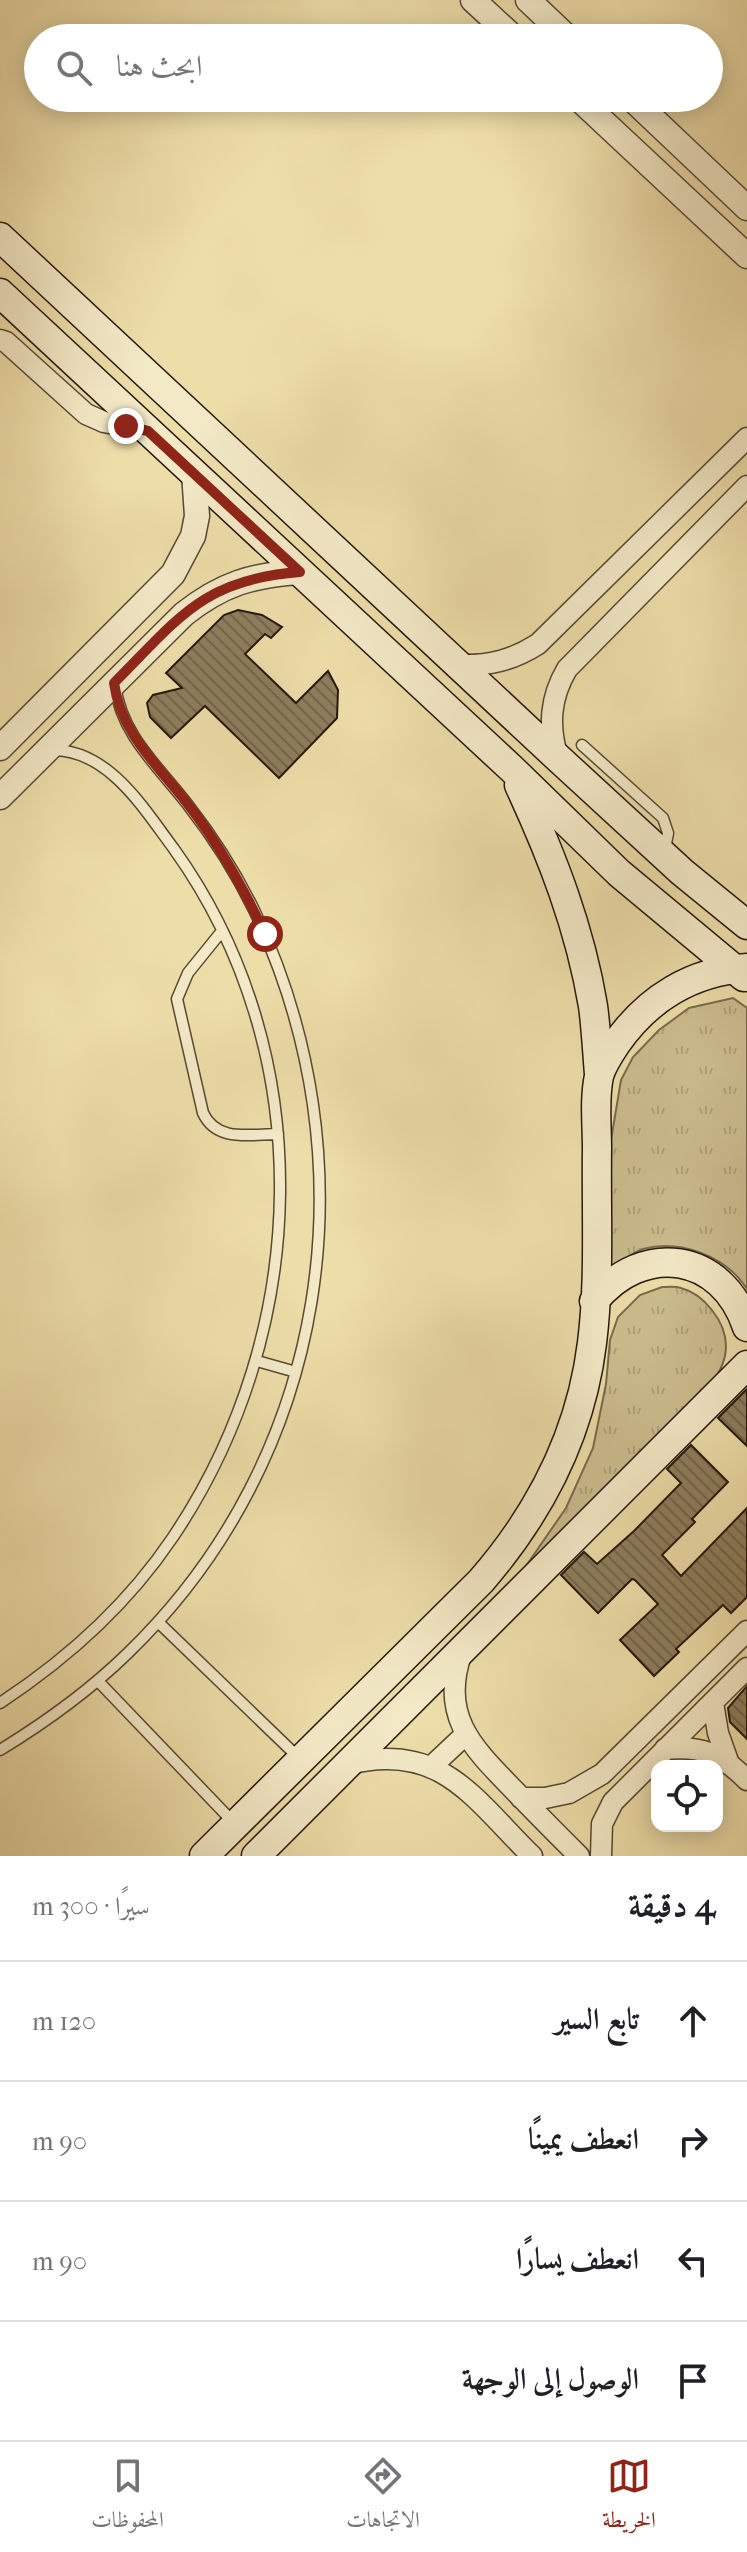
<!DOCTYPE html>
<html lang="ar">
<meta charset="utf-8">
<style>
body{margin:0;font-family:"IM FELL French Canon",Amiri,serif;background:#f6f6f6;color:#202124;direction:rtl}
.controls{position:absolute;right:24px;bottom:24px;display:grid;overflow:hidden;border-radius:16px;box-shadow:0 4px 20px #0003}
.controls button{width:72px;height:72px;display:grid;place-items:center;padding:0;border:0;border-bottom:2px solid #e0e0e0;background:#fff;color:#202124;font:40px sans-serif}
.stop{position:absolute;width:24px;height:24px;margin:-18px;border:6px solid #8f2418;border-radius:50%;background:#fff}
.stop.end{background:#8f2418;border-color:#fff;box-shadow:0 2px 8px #0008}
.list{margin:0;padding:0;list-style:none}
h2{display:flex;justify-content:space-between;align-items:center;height:104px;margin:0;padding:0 32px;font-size:34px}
h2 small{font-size:26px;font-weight:400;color:#757577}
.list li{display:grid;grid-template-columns:52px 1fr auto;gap:24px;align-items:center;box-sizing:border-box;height:120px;padding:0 32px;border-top:2px solid #e0e0e0}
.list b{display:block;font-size:30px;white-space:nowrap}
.list em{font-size:26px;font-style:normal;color:#757577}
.icon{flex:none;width:44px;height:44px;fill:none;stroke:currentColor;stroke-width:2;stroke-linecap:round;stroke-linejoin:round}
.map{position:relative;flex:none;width:747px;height:1856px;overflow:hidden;direction:ltr}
.search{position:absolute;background:#fff;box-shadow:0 4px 20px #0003;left:24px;right:24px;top:24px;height:88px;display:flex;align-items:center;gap:20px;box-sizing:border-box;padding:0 28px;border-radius:44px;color:#757577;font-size:30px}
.sheet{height:584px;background:#fff}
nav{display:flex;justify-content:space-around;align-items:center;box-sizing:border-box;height:112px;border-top:2px solid #e0e0e0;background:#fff;font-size:22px;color:#757577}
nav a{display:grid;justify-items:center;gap:4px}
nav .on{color:#8f2418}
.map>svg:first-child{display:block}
.park{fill:url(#park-tufts);stroke:#786a4c;stroke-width:2}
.building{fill:url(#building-back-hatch);stroke:#26180b;stroke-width:2}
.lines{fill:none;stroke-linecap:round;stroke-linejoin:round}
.service-casing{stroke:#584932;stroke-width:13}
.minor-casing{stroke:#584932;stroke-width:23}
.tertiary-casing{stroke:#584932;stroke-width:27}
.secondary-casing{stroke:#26180b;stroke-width:31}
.service{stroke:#f3e9c7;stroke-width:10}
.minor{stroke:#f3e9c7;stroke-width:20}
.tertiary{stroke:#f3e9c7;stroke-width:24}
.secondary{stroke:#f3e9c7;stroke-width:28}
.route{stroke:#8f2418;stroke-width:10}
</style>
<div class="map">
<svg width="747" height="1856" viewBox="0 0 747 1856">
<defs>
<pattern id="park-tufts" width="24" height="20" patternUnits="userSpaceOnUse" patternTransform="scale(2)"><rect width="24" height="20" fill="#cbbc8e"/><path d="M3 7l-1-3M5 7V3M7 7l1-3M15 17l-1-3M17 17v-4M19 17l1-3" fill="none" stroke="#aea179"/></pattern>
<pattern id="building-back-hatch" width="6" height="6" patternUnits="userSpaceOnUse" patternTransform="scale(2)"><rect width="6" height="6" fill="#8d7e5d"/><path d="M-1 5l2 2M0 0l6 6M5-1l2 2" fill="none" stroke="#73664b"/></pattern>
</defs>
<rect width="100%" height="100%" fill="#eddda9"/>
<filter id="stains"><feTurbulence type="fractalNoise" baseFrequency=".0025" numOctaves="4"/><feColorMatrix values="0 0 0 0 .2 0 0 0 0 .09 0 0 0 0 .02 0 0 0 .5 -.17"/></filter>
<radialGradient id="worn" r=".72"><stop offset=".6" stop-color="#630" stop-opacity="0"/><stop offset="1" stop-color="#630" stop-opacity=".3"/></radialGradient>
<!-- park -->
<path class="park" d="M 733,998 L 747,1008 L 747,1289 C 726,1256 680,1239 643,1249 C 632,1253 621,1262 611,1268 L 607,1164 L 621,1080 L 633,1057 L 659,1030 L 689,1008 Z
M 662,1287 C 668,1287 675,1286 681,1288 C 704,1294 726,1322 726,1346 C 726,1362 718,1375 709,1387 L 526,1566 L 566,1508 L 593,1448 L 606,1384 L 610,1340 L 618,1317 L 640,1295 Z"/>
<!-- building -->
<path class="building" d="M 238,610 L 262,615 L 282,627 L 271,638 L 265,634 L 245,654 L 296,703 L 328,671 L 338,690 L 337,718 L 279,778 L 205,706 L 171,738 L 150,717 L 147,703 L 153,695 L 182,688 L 166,673 L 224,615 Z
M 747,1389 L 747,1446 L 718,1418 Z
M 691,1445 L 728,1482 L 692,1519 L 695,1522 L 662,1555 L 681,1576 L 747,1508 L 747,1597 L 731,1613 L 723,1605 L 676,1649 L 679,1652 L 654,1676 L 620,1640 L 658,1604 L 635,1580 L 632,1579 L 598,1613 L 561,1575 L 584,1552 L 597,1564 L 634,1531 L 681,1483 L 667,1469 Z
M 747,1686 L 747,1739 L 730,1722 L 728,1708 Z"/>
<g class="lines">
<defs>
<path id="service" d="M 582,745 L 663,818 L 668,833 L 665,849
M 222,931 L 188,973 L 177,999 L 203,1113 C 217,1143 251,1134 278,1134
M 257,1361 L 296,1372
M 158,1622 L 299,1758
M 98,1681 L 235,1824
M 0,1703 C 67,1659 128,1604 173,1537 C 311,1332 320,1053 174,849 C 144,809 109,750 53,750
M 0,1750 C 46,1722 89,1691 128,1653 C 330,1457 373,1161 254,910 C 236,873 213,837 188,805 C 159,767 121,735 115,685"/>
<path id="minor" d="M 0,340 L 6,342 L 86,414 L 104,422 L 146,430
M 459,665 C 489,666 513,660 538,644 L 747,438
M 558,758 C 548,726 550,698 567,669 L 747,486
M 462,1652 C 439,1715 472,1747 513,1789 C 535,1812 557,1834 579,1856
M 713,1703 L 718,1733 L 728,1761
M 665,1749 C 702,1745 721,1754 747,1780
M 348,1764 C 441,1741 473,1798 532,1856
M 432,1766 L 465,1735
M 521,1798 L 545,1798 L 569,1793 L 602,1774 L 747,1631
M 601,1856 L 602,1824 L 613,1802 L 747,1668"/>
<path id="tertiary" d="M 473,0 L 514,38
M 528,0 L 568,38
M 578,98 L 747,256
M 631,98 L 747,208
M 0,748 L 173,574 L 193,536 L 197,516 L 194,473
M 0,797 L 184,614 C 222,584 252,575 300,572"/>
<path id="secondary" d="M 0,237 L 558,758 L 682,872 L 747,925
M 0,293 L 512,769 L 619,873 L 744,977
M 519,785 C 552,856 580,928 593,1006 C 596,1028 597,1051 599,1074
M 594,1301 C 643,1241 722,1252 747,1327
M 204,1856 L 481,1581 C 540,1513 581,1433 592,1343 C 600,1279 596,1213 597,1149 C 597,1125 594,1099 599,1076 C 602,1065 610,1053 616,1044 C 647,999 692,971 747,968
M 256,1856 L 747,1365"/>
</defs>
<!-- service casing -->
<use href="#service" class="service-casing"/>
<!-- minor casing -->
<use href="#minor" class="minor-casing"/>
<!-- tertiary casing -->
<use href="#tertiary" class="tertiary-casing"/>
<!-- secondary casing -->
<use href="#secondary" class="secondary-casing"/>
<!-- service -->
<use href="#service" class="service"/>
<!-- minor -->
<use href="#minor" class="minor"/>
<!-- tertiary -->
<use href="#tertiary" class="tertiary"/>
<!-- secondary -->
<use href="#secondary" class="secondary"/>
</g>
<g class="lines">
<!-- route -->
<path class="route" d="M 126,426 L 148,431 L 300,572 C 203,579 179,618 114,683 C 121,735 160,767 190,807 C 220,846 244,889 265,934"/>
</g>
<rect width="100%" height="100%" filter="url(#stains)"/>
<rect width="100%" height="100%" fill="url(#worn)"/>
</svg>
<div class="controls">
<button><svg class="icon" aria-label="locate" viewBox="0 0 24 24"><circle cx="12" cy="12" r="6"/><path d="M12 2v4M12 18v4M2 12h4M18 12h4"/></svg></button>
</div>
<div class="stop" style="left:265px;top:934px"></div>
<div class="stop end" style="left:126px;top:426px"></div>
<div class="search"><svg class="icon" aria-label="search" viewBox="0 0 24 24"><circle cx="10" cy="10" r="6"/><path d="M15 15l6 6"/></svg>ابحث هنا</div>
</div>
<section class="sheet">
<h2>4 دقيقة<small>سيرًا · 300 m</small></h2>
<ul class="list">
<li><svg class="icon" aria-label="ahead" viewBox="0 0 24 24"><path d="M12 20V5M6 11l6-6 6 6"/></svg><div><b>تابع السير</b></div><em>120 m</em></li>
<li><svg class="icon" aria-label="right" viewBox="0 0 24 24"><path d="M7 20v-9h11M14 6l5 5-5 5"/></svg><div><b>انعطف يمينًا</b></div><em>90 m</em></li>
<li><svg class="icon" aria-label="left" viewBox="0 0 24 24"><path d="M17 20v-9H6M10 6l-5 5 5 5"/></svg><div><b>انعطف يسارًا</b></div><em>90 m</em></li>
<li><svg class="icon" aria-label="arrive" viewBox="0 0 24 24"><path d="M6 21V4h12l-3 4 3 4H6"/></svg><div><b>الوصول إلى الوجهة</b></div></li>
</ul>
</section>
<nav>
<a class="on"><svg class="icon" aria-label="map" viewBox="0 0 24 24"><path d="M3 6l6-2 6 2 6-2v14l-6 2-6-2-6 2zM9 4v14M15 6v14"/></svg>الخريطة</a>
<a><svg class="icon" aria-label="directions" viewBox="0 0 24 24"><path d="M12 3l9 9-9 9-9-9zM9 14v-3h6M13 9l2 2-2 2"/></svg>الاتجاهات</a>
<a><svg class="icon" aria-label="saved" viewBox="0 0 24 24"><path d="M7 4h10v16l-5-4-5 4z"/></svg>المحفوظات</a>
</nav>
